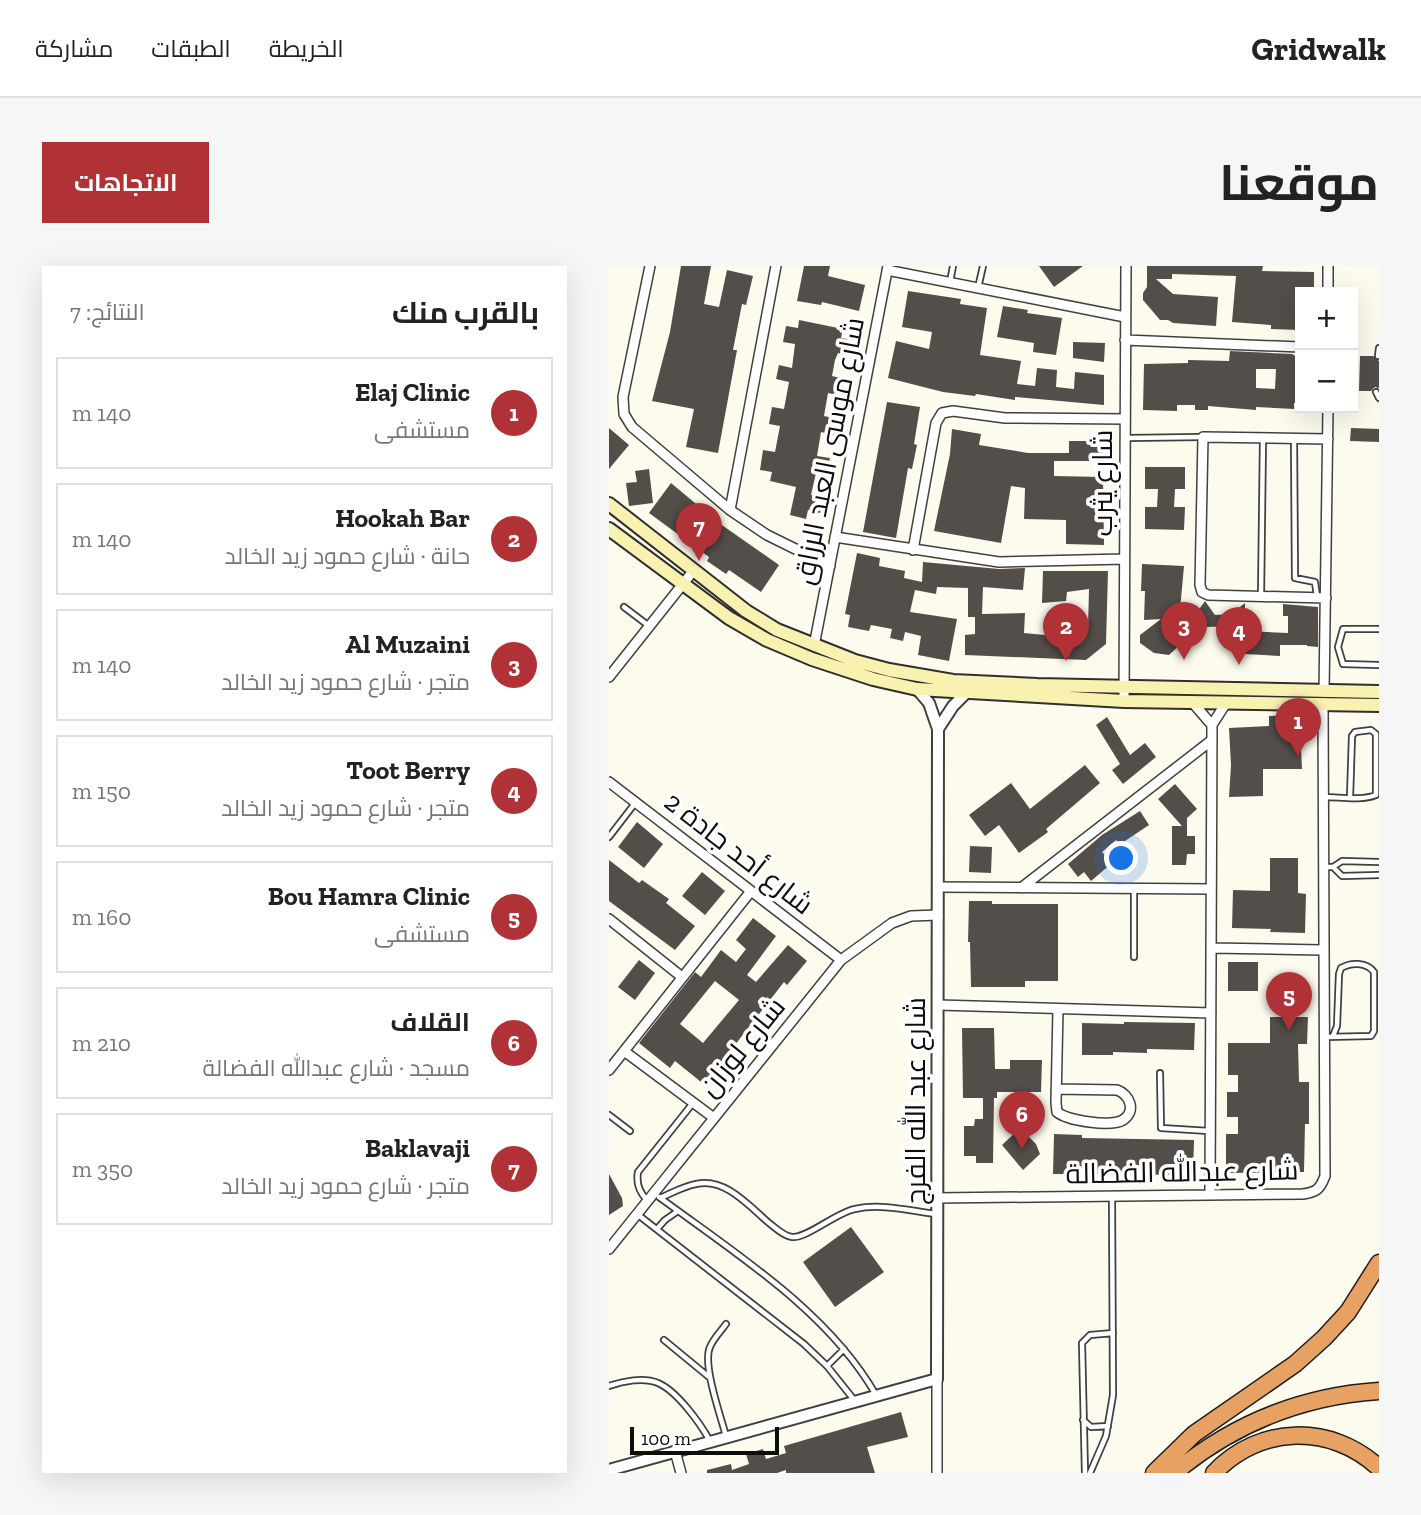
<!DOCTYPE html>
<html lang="ar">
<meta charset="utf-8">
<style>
body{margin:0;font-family:"Zilla Slab",Cairo,serif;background:#f6f6f6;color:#222;direction:rtl}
.controls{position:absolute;right:21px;top:21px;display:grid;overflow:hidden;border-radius:0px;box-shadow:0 7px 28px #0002}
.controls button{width:63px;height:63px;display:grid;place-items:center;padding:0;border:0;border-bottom:2px solid #e0e0e0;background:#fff;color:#222;font:35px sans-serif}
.scale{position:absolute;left:21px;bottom:18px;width:149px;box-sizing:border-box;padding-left:7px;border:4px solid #0d0d0d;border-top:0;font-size:19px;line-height:24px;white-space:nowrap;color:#0d0d0d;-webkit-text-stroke:5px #fff;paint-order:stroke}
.you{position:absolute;left:513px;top:593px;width:24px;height:24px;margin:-18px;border:5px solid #fff;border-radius:50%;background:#1a73e8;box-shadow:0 0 0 10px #1a73e833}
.badge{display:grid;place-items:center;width:46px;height:46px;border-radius:50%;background:#b03136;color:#fff;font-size:23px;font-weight:700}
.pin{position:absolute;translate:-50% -58px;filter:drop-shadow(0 2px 4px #0008)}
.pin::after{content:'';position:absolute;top:37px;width:24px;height:21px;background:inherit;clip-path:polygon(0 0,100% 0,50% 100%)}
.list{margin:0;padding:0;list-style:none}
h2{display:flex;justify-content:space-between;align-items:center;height:91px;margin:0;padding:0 28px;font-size:30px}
h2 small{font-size:23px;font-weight:400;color:#767676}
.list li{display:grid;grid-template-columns:46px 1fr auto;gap:21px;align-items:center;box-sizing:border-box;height:112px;margin:0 14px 14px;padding:0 14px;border:2px solid #e0e0e0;border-radius:0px}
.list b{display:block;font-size:26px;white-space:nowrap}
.list p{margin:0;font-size:23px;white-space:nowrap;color:#767676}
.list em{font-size:23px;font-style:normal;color:#767676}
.map{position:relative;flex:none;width:770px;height:1207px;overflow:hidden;direction:ltr;border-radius:0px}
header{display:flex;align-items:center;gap:42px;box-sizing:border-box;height:98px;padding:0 35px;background:#fff;border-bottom:2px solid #e0e0e0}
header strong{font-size:33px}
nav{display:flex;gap:38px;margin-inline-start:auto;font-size:24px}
.intro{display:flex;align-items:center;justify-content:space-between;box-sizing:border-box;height:168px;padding:0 42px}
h1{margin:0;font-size:49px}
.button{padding:18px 32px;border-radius:0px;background:#b03136;color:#fff;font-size:24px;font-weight:700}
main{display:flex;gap:42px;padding:0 42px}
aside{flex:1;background:#fff;border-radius:0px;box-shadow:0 7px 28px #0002}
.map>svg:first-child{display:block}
.building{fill:#544e4a;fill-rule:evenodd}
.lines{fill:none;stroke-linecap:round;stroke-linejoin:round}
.service-casing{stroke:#404040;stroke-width:8}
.minor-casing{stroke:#404040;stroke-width:12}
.tertiary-casing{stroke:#404040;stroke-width:14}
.secondary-casing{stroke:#2f2f2f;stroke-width:16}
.motorway-casing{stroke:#1e1e1e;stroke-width:19}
.service{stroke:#fff;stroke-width:4.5}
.minor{stroke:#fff;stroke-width:9}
.tertiary{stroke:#fff;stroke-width:10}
.secondary{stroke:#f8f1af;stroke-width:12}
.motorway{stroke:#e7a162;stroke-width:16}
.labels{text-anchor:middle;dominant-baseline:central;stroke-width:7;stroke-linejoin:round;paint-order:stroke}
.street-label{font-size:28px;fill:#0d0d0d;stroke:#fff}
</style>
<header>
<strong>Gridwalk</strong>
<nav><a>الخريطة</a><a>الطبقات</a><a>مشاركة</a></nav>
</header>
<div class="intro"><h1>موقعنا</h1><a class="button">الاتجاهات</a></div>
<main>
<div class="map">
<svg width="770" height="1207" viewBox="0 0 770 1207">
<rect width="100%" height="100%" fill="#fdfbee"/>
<!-- building -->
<path class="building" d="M 72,0 L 102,0 L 95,38 L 110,41 L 118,4 L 144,10 L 137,39 L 133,38 L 124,84 L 128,84 L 109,187 L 77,181 L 85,143 L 43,135 L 61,66 Z
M 195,0 L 221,0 L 219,10 L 256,19 L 250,45 L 213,36 L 212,39 L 188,35 Z
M 430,0 L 474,0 L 445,21 Z
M 538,0 L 654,0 L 653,5 L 705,6 L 705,26 L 691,26 L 691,64 L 662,63 L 662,59 L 623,56 L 627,10 L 563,8 L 563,13 L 547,13 L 564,28 L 609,31 L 607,60 L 564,57 L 559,54 L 551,54 L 534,34 L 534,27 L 538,21 Z
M 299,25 L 352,33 L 351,38 L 378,42 L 371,89 L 412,95 L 408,118 L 426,120 L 428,102 L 448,104 L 447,121 L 465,123 L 466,106 L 495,109 L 495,139 L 406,131 L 406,134 L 367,128 L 366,130 L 334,126 L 279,112 L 287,75 L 320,83 L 323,66 L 293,61 Z
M 394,40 L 419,44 L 418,47 L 453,52 L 447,89 L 424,86 L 425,77 L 388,71 Z
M 190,54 L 234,63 L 232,72 L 244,74 L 241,90 L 229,87 L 226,94 L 223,110 L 235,113 L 232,130 L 219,127 L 215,150 L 228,153 L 225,169 L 212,166 L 208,190 L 221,192 L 217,209 L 207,207 L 202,229 L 215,231 L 211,247 L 199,244 L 197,253 L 181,249 L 187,221 L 161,215 L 163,206 L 151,204 L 154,184 L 166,186 L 171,160 L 160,158 L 163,141 L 175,143 L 180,116 L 167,113 L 170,99 L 183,102 L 186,78 L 174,76 L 177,60 L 189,62 Z
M 464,76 L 496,77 L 495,96 L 464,92 Z
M 621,85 L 683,88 L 691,93 L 691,137 L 685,137 L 685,143 L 647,141 L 647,144 L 599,140 L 599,144 L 586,144 L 586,139 L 568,139 L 568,145 L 534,144 L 535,98 L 579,97 L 579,94 L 620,95 ZM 647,103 L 667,103 L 666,123 L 647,122 Z
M 751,90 L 764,90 L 770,95 L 770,122 L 766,121 L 762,125 L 750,125 Z
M 278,136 L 311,141 L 305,178 L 308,179 L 303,203 L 299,202 L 287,272 L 254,266 Z
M 0,162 L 20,179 L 0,203 Z
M 742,162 L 770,163 L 770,176 L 741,175 Z
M 343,163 L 372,168 L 370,179 L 419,187 L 460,187 L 460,175 L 495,175 L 495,195 L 445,195 L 445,210 L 494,211 L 495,279 L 457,278 L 457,254 L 415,253 L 416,222 L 402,220 L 392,277 L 325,265 L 341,188 Z
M 536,201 L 576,201 L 576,223 L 566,223 L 565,241 L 576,241 L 575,264 L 536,263 L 536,241 L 548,241 L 549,223 L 536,223 Z
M 40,203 L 44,237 L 20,240 L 17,217 L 28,216 L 26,205 Z
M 62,217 L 110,257 L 170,299 L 152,326 L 120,304 L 117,308 L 98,295 L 100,291 L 40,247 Z
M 248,287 L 271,292 L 270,300 L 296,305 L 295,312 L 313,316 L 314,296 L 390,303 L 416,302 L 414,324 L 374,321 L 373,348 L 416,347 L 415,367 L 456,371 L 457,362 L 479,361 L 480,323 L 458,326 L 457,335 L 433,337 L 434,305 L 499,305 L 497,378 L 477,394 L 356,389 L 356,369 L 366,368 L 366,351 L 359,351 L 359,322 L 328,321 L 327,328 L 306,324 L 301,346 L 348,353 L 340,395 L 309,389 L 312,370 L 296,366 L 294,375 L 281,372 L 283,363 L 262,359 L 260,365 L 239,361 L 241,349 L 236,348 Z
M 533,298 L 575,300 L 570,355 L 562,355 L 574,372 L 573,377 L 560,389 L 545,387 L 531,377 L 531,369 L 552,353 L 535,354 L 536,325 L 532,325 Z
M 596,335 L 606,349 L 622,348 L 636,337 L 636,360 L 595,361 L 589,355 L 591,342 Z
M 674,338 L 709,341 L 709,381 L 698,380 L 698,379 L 671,379 L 671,390 L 636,388 L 637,365 L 679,367 L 679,350 L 674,350 Z
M 682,449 L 691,459 L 693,503 L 654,503 L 654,530 L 620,531 L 622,499 L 620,462 L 660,460 L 660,450 Z
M 498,451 L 521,489 L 536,477 L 547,491 L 514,518 L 503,504 L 511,498 L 487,459 Z
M 476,499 L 491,517 L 437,563 L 439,566 L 410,587 L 390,559 L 376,570 L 360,549 L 402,517 L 421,543 Z
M 566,518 L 588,543 L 578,552 L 578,570 L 586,570 L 586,588 L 578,588 L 577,599 L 563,599 L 563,560 L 573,560 L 549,533 Z
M 531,545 L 540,559 L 510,579 L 507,574 L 493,586 L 503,597 L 482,615 L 475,606 L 469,611 L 459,598 L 493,569 Z
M 28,556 L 54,578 L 35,602 L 9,581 Z
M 361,580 L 383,581 L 382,607 L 360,606 Z
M 661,592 L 689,592 L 689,627 L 697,628 L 696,667 L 661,666 L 662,663 L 623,662 L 624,624 L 661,625 Z
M 0,594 L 30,617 L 33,614 L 60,633 L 57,637 L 86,660 L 66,684 L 0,635 Z
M 93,606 L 116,625 L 96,649 L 73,630 Z
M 360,635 L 383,635 L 383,638 L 449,638 L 449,715 L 416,715 L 416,721 L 362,721 L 361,676 L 359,676 Z
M 144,652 L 167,670 L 138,709 L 147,716 L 179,679 L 198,695 L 178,719 L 175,716 L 115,793 L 117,794 L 97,820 L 66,795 L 61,802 L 30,777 L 86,706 L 92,711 L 112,684 L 127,696 L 137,683 L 127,674 ZM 106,715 L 130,734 L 94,777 L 71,758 Z
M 30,694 L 46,707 L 26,734 L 9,721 Z
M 619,696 L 649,696 L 649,725 L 619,725 Z
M 661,751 L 699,751 L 698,778 L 689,778 L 690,816 L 700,816 L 700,858 L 696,858 L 695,906 L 617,907 L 617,868 L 629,868 L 629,851 L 618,851 L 618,826 L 629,826 L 629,809 L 619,809 L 619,777 L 661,777 Z
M 515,756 L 586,757 L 585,784 L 538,783 L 538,787 L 504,786 L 504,789 L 473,789 L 473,757 L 515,758 Z
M 353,762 L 385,762 L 386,803 L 401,803 L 401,794 L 433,794 L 432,826 L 388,826 L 388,832 L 385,832 L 384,897 L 367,897 L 367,890 L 355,890 L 355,860 L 365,860 L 366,853 L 374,853 L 374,832 L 354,832 Z
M 411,862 L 427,878 L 431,888 L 414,904 L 393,879 Z
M 445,868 L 473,869 L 473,872 L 585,874 L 584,909 L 444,908 Z
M 0,908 L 13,932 L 14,940 L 0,949 Z
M 242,961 L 275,1006 L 226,1041 L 194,996 Z
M 292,1146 L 299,1171 L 258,1181 L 266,1207 L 177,1207 L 177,1204 L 168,1207 L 98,1207 L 98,1204 L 122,1198 L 123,1204 L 140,1198 L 137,1188 L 154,1183 L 157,1193 L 177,1187 L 175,1180 Z"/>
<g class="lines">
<defs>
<path id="service" d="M 341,16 L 344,0
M 369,22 L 374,0
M 769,90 L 770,82
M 767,126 L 770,132
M 518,172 L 593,171
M 685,174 L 686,312 L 706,316 L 708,331
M 652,330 L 654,172
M 15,341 L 40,360
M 770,363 L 734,363 L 729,381 L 734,398 L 770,399
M 715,531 C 731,531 752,535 767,529 L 767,468 L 762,464 L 746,466 L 743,470 L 741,531
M 0,571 L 27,536
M 714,601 L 724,601 L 733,595 L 770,596
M 724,601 L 733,610 L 770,609
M 525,691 L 525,624
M 717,771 L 762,770 L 765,765 L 765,706 C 758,696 742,696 732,702 L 730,708 L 728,760 L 724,770
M 551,807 L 552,862 L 600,865
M 0,849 L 21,865
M 50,931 C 126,987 220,1046 267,1129
M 51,932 C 63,927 75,920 87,918 C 116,911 140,940 160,957 C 167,962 174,970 183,971 C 197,973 228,946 246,943 C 272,937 302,945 327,948
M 38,934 C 30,926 27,917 29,906 L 84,837
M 28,948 L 195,1078 L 218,1100 L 246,1135
M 48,963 L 56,954 L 69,945
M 117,1058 C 112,1065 104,1073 101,1081 C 93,1098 112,1151 117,1170
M 55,1074 L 100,1111
M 218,1100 L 235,1083
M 0,1120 C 14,1115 35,1111 49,1117 C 68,1125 91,1157 101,1175
M 474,1154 L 482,1161 L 499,1160
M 476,1207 L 473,1077 L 481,1069 L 504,1067
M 481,1207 L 497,1170 L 504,1129 L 503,931"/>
<path id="minor" d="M 41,0 L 14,131 L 15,148 L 23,161 L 121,244 L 158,269 L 221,300
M 278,4 L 516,51
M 719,26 L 719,0
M 516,74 L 691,81
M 121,244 L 167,0
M 226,271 L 390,296 L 515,293
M 304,284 L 327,157 L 333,147 L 344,145 L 396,152 L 516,153
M 717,332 L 599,329 L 593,326 L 591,319 L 594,171 L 719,173
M 205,380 L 279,0
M 0,411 L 85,304
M 715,426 L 719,142
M 515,435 L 517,0
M 584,437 L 603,459
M 0,516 L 232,694
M 329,621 L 602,623
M 412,622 L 603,474
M 0,653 L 73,711
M 602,682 L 713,684
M 329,739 L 602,747
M 15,785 L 105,852
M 0,804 L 142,625
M 447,823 L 508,824 C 520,828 528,845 514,854 C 502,861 459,855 448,846 L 447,837 L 449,743
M 601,929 L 603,459 L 617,437
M 328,932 L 694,928 C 708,926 711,923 716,910 L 714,438
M 0,983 L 232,694 L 283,657 L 302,650 L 329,649
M 66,1185 L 72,1207
M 328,1207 L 328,1113"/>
<path id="tertiary" d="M 329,463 L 344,440 L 357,427
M 0,1204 L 328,1113 L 329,463 L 320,437 L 308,423"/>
<path id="secondary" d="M 0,238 L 137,345 L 168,364 L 246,395 L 280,404 L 344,415 L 428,419 L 770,426
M 0,263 L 120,352 L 158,374 L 203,393 L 264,413 L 308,423 L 515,435 L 770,439"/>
<path id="motorway" d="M 545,1207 L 585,1168 L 686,1098 L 715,1072 L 739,1046 L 770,997
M 565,1207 C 624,1158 693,1130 770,1125
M 605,1207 C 650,1159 722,1157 770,1202"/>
</defs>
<!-- service casing -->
<use href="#service" class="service-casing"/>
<!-- minor casing -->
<use href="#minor" class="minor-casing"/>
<!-- tertiary casing -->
<use href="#tertiary" class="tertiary-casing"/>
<!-- secondary casing -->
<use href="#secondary" class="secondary-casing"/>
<!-- motorway casing -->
<use href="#motorway" class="motorway-casing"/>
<!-- service -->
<use href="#service" class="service"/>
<!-- minor -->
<use href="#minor" class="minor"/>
<!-- tertiary -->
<use href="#tertiary" class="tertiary"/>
<!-- secondary -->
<use href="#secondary" class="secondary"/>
<!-- motorway -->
<use href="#motorway" class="motorway"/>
</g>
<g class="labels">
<!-- street labels -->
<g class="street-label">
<text transform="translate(220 185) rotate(-79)">شارع موسى العبد الرزاق</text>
<text transform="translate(493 217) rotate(-90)">شارع يثرب</text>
<text transform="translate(130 587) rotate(38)">شارع أحد جادة 2</text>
<text transform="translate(133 781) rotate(-51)">شارع لوزان</text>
<text transform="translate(306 835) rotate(-90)">شارع عبد الله الفرج</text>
<text transform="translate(573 906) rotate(-1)">شارع عبدالله الفضالة</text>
</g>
</g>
</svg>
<div class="controls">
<button>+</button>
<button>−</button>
</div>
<div class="scale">100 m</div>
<div class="you"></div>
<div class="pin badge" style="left:689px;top:490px">1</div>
<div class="pin badge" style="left:457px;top:395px">2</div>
<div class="pin badge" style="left:575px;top:394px">3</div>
<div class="pin badge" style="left:630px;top:399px">4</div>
<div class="pin badge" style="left:680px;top:764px">5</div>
<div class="pin badge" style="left:413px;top:883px">6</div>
<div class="pin badge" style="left:90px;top:295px">7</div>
</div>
<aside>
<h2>بالقرب منك<small>النتائج: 7</small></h2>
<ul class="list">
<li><span class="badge">1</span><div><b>Elaj Clinic</b><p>مستشفى</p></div><em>140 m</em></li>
<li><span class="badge">2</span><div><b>Hookah Bar</b><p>حانة · شارع حمود زيد الخالد</p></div><em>140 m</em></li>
<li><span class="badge">3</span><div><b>Al Muzaini</b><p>متجر · شارع حمود زيد الخالد</p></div><em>140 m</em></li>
<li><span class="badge">4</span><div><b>Toot Berry</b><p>متجر · شارع حمود زيد الخالد</p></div><em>150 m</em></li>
<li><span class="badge">5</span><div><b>Bou Hamra Clinic</b><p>مستشفى</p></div><em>160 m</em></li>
<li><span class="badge">6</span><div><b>القلاف</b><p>مسجد · شارع عبدالله الفضالة</p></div><em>210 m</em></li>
<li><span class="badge">7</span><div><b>Baklavaji</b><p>متجر · شارع حمود زيد الخالد</p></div><em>350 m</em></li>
</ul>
</aside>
</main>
